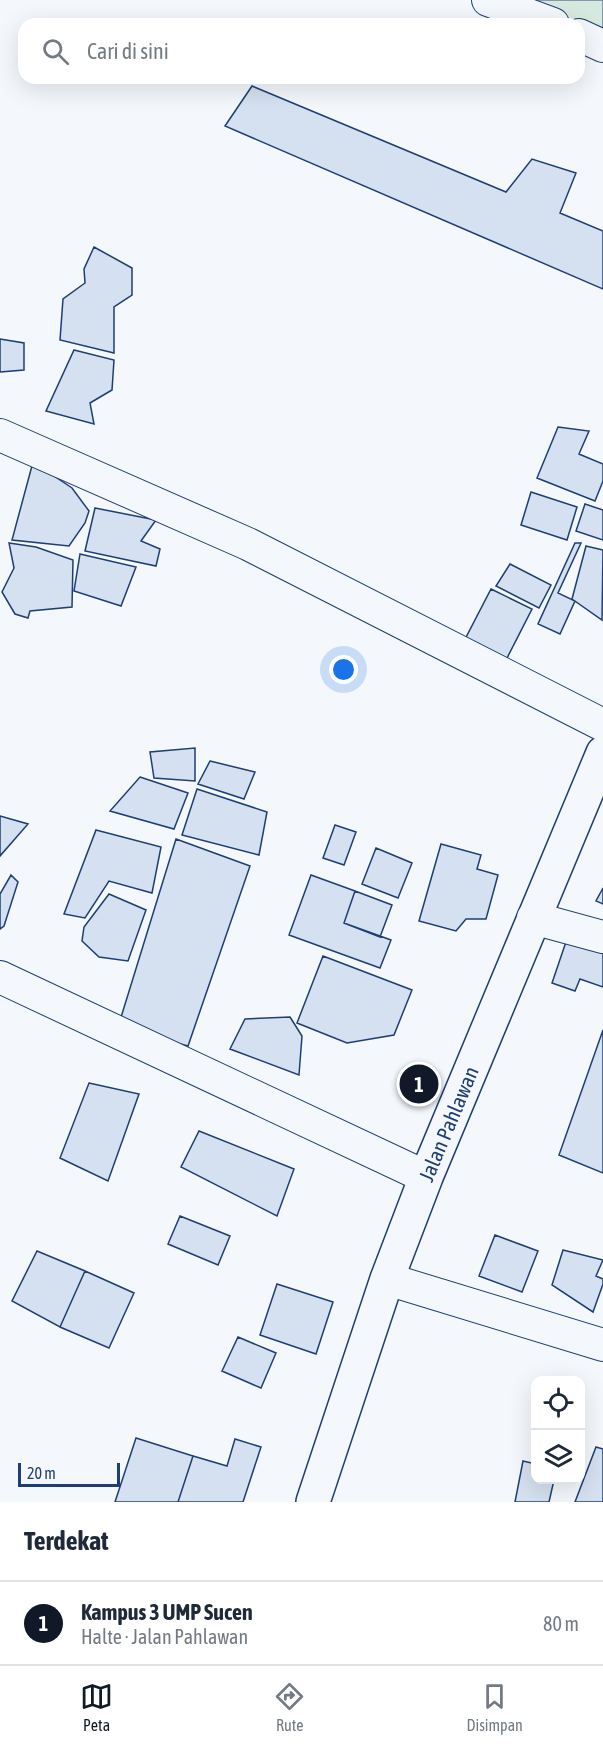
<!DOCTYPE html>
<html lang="id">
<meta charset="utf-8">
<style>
body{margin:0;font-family:"Asap Condensed",sans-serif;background:#f2f2f3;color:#1f2937}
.controls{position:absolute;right:18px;bottom:18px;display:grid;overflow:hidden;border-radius:12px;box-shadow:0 6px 24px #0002}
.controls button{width:54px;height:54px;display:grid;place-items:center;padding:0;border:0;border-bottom:2px solid #e0e1e3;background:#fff;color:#1f2937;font:30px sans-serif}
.scale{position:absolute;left:18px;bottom:15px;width:102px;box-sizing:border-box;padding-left:6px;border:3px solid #1d3f73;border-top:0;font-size:16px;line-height:21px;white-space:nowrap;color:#1d3f73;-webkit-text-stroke:4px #f4f7fb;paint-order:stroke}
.you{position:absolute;left:344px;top:670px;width:21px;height:21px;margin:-15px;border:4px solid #fff;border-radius:50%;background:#1a73e8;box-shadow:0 0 0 9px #1a73e833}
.badge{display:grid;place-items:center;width:39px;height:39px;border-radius:50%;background:#111827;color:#fff;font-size:20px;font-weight:700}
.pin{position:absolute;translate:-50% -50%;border:3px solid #fff;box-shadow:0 2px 6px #0006}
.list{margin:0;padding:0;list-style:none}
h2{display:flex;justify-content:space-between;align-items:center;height:78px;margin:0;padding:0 24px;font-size:26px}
h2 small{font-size:20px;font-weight:400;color:#747a83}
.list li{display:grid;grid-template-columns:39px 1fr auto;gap:18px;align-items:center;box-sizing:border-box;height:84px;padding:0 24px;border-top:2px solid #e0e1e3}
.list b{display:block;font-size:22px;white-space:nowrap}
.list p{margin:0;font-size:20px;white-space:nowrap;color:#747a83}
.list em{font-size:20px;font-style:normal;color:#747a83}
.icon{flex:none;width:33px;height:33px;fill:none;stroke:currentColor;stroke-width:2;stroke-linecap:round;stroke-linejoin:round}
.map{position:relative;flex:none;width:603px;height:1502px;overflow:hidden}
.search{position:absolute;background:#fff;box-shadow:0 6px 24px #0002;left:18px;right:18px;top:18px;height:66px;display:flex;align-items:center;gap:15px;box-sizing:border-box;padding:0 21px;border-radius:18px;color:#747a83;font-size:22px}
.sheet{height:162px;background:#fff}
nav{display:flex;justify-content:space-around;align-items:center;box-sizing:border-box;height:84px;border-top:2px solid #e0e1e3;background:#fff;font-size:16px;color:#747a83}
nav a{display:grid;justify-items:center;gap:3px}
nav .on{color:#111827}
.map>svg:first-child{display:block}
.green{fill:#d7e8df;stroke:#687fa3;stroke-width:1.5}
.building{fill:#d5e0f0;stroke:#1d3f73;stroke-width:1.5}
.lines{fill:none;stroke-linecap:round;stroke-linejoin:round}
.street-casing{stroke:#1d3f73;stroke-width:34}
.primary-casing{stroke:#1d3f73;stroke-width:36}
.street{stroke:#f4f7fb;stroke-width:32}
.primary{stroke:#f4f7fb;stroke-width:33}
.labels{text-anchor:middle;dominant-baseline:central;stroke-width:4.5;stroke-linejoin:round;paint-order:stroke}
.street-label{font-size:21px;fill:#1d3f73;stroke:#f4f7fb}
</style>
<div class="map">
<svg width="603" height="1502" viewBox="0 0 603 1502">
<rect width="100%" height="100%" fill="#f4f7fb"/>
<!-- green -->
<path class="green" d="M 505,0 L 603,0 L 603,42 L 579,24 L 560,24 Z"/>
<!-- building -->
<path class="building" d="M 252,86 L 506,192 L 532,159 L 576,173 L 560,213 L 603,231 L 603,289 L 225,126 Z
M 94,247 L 132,268 L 132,295 L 114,307 L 114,353 L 60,340 L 63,299 L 85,283 L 84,269 Z
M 0,339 L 24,343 L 24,370 L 0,372 Z
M 74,350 L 114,360 L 112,390 L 90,403 L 94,424 L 46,411 Z
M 558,427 L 589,431 L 579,454 L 603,464 L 603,481 L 595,501 L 537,478 Z
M 33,462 L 72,488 L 89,511 L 85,523 L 69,546 L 12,540 Z
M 531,492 L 577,507 L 567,540 L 521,525 Z
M 585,504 L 603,510 L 603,540 L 576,531 Z
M 95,508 L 156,520 L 141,541 L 160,549 L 156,566 L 85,551 Z
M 9,543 L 36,547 L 73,560 L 72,607 L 30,611 L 28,618 L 15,614 L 2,592 L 14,568 Z
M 575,543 L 581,543 L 558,593 L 575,601 L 560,634 L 538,624 Z
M 586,546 L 603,550 L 602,620 L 572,599 Z
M 80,554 L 136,567 L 121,606 L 74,591 Z
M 510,564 L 551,585 L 539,608 L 496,586 Z
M 491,589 L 532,609 L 502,668 L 461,647 Z
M 195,748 L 195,781 L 154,778 L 150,752 Z
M 210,761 L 255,772 L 244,799 L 198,784 Z
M 140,777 L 188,793 L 174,829 L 110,811 Z
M 197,789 L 267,812 L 259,855 L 182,835 Z
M 0,816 L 28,824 L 0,856 Z
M 335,825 L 356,832 L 344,865 L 323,858 Z
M 96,830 L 161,847 L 152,893 L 109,881 L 85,918 L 64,914 Z
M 176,839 L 250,866 L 188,1046 L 118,1027 Z
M 441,844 L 481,855 L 477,869 L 498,875 L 486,919 L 466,919 L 456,931 L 419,921 Z
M 376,848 L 412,863 L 398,898 L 362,884 Z
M 11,875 L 18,882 L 4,926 L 0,929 L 0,894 Z
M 311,875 L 355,891 L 344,923 L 391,940 L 380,968 L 289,935 Z
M 603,888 L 603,904 L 596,901 Z
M 355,891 L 392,905 L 380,937 L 344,923 Z
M 109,894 L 146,910 L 128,961 L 99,957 L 82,941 L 84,927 Z
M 569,933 L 603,945 L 603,987 L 580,979 L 575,991 L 552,983 Z
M 323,956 L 412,990 L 394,1035 L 347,1043 L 297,1023 Z
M 290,1017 L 302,1036 L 299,1075 L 230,1049 L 245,1019 Z
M 603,1030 L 603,1173 L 559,1155 Z
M 89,1083 L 139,1094 L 108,1181 L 60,1158 Z
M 199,1131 L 294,1169 L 277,1216 L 181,1167 Z
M 180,1216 L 230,1236 L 218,1265 L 168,1244 Z
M 495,1235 L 538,1251 L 522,1292 L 479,1276 Z
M 563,1250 L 603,1260 L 596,1276 L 603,1279 L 603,1284 L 593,1312 L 552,1285 Z
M 37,1251 L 85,1271 L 60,1327 L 12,1301 Z
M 85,1271 L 134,1293 L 109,1348 L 60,1327 Z
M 277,1284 L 333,1302 L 316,1354 L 260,1335 Z
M 238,1337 L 276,1353 L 261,1388 L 222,1371 Z
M 136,1438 L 193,1456 L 178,1502 L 115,1502 Z
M 235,1439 L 261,1447 L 243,1502 L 178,1502 L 193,1456 L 227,1466 Z
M 596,1447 L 603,1449 L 603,1502 L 575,1502 Z
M 523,1461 L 536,1464 L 536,1480 L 554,1480 L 549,1502 L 515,1502 Z"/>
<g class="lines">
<defs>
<path id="street" d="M 488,0 L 553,24
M 579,35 L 603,46
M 0,435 L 248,544 L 603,725
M 533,918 L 603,937
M 0,977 L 426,1177
M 387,1279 L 603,1345"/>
<g id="primary">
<path id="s1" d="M 313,1502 L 387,1279 L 426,1177 L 603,753"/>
</g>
</defs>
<!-- street casing -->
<use href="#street" class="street-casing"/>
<!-- primary casing -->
<use href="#primary" class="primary-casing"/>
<!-- street -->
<use href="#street" class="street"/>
<!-- primary -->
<use href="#primary" class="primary"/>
</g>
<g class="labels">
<!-- street labels -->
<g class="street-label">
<text stroke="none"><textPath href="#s1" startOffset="402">Jalan Pahlawan</textPath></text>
</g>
</g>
</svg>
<div class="controls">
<button><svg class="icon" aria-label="locate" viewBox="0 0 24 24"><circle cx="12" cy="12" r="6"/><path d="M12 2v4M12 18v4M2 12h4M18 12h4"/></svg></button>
<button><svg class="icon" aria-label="layers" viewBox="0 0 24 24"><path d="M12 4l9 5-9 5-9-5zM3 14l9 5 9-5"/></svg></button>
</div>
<div class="scale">20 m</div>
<div class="you"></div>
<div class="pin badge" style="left:419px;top:1084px">1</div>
<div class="search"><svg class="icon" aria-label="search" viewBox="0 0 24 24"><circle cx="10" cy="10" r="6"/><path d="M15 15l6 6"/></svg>Cari di sini</div>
</div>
<section class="sheet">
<h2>Terdekat<small></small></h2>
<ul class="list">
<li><span class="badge">1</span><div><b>Kampus 3 UMP Sucen</b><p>Halte · Jalan Pahlawan</p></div><em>80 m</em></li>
</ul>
</section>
<nav>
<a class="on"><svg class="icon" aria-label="map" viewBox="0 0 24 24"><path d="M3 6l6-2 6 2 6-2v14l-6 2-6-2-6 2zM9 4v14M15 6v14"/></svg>Peta</a>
<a><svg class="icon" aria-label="directions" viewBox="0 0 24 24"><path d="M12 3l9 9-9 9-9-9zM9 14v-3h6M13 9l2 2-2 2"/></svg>Rute</a>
<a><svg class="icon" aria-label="saved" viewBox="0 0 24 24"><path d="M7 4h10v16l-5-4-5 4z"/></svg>Disimpan</a>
</nav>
